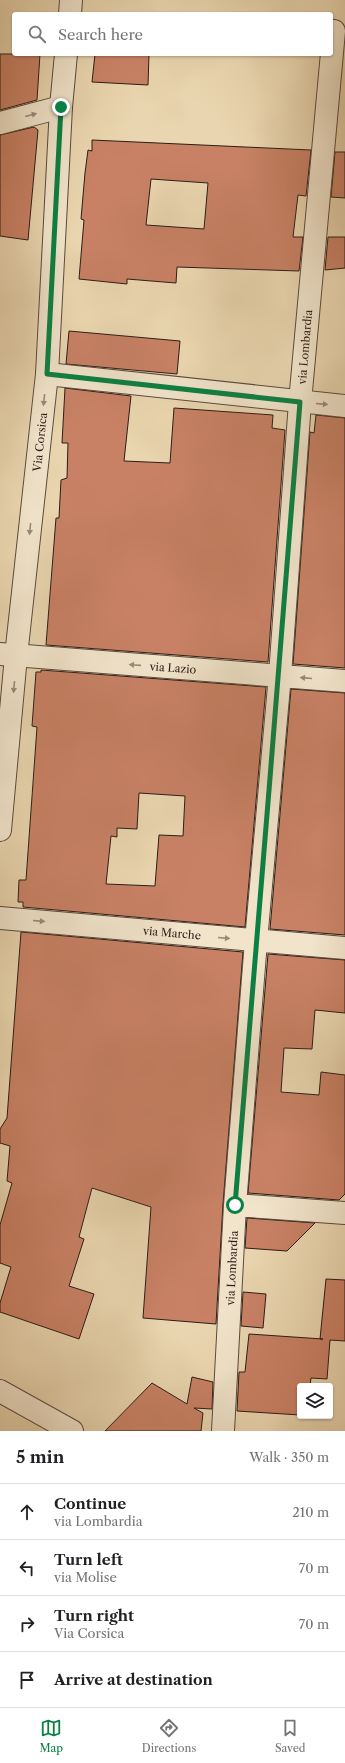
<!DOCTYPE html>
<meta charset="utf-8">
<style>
body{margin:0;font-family:"Libre Caslon Text",serif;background:#f2f2f2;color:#202124}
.controls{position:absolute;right:12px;bottom:12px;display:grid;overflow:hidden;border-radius:4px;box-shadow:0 1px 3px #0004}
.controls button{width:36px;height:36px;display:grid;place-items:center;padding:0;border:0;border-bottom:1px solid #e0e0e0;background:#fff;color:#202124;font:20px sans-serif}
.stop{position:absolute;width:12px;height:12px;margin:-9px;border:3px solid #0b8043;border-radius:50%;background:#fff}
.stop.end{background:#0b8043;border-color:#fff;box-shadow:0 1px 4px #0008}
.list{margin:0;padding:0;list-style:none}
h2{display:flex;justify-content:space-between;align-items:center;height:52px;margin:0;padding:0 16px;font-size:17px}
h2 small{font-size:13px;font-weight:400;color:#757577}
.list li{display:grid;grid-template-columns:26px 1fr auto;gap:12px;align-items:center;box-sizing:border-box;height:56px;padding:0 16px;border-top:1px solid #e0e0e0}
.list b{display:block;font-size:15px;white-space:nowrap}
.list p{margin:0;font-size:13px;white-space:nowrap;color:#757577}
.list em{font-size:13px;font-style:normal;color:#757577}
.icon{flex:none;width:22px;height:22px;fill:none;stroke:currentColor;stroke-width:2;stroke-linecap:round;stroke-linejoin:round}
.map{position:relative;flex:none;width:345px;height:1431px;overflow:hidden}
.search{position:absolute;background:#fff;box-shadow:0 1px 3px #0004;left:12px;right:12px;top:12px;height:44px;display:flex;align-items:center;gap:10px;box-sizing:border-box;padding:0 14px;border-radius:4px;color:#757577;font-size:15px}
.sheet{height:276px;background:#fff}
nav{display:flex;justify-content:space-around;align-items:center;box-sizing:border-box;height:56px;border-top:1px solid #e0e0e0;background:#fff;font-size:11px;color:#757577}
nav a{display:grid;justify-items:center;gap:2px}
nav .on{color:#0b8043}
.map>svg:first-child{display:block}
.building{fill:#c88165;stroke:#2b1d18;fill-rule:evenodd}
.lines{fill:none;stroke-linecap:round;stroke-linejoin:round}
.minor-casing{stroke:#5a4b3e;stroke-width:24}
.tertiary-casing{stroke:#5a4b3e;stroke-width:24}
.minor{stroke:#f1e4cb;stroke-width:22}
.tertiary{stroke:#f1e4cb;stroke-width:22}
.oneway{fill:#988a7a}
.route{stroke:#0b8043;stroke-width:5}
.labels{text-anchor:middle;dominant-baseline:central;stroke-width:3;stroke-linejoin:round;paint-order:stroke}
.street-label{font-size:11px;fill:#2b1d18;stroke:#f1e4cb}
</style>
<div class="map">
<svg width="345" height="1431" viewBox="0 0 345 1431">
<rect width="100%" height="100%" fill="#e9d5af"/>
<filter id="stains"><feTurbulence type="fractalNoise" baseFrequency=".005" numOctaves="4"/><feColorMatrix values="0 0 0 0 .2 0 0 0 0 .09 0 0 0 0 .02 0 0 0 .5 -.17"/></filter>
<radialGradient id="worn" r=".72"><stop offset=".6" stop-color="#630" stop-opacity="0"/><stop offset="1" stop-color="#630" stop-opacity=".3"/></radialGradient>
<!-- building -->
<path class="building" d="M 0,54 L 40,54 L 37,100 L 0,110 Z
M 95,54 L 149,54 L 148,85 L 92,82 Z
M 34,127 L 38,130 L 28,240 L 0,236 L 0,135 Z
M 92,140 L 311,150 L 306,196 L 298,195 L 293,237 L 303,237 L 299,271 L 177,267 L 176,283 L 127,279 L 127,284 L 79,279 L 84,220 L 81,219 L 85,173 L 88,150 L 92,151 ZM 151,179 L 208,183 L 204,229 L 146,225 Z
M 335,152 L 345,152 L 345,198 L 331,197 Z
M 328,237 L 345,237 L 345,268 L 325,270 Z
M 69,331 L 180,341 L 177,374 L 66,364 Z
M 65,388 L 131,396 L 124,461 L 170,463 L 174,408 L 273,415 L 272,428 L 285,430 L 268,662 L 46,645 L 56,518 L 59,518 L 61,480 L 67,478 L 68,443 L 62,443 Z
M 316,415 L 345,418 L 345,668 L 293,664 L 310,432 L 314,433 Z
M 41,670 L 266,687 L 245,927 L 23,907 L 23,902 L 18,902 L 19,880 L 26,880 L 37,727 L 32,726 L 36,672 L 41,672 ZM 139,793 L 185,796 L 183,836 L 159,835 L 155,886 L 106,884 L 111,836 L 117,837 L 117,828 L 137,829 Z
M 291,689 L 345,693 L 345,935 L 270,929 Z
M 21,932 L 243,952 L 223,1204 L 216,1324 L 143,1318 L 151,1207 L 92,1188 L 79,1237 L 84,1239 L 69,1286 L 94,1294 L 79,1339 L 0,1312 L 0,1303 L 11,1267 L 0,1263 L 0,1225 L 12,1183 L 7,1181 L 10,1146 L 0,1143 L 0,1129 L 7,1118 Z
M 268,954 L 345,960 L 345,1013 L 315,1010 L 312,1049 L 284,1048 L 281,1092 L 319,1095 L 321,1072 L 345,1075 L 345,1194 L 339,1200 L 248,1193 Z
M 247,1218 L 315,1223 L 287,1251 L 245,1248 Z
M 326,1279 L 345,1280 L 345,1341 L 330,1340 L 327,1379 L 311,1378 L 310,1386 L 300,1386 L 300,1415 L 237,1411 L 239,1372 L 245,1372 L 249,1334 L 323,1339 L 320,1339 Z
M 243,1292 L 266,1294 L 263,1328 L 241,1326 Z
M 192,1377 L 213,1382 L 212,1409 L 194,1408 L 203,1413 L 201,1431 L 105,1431 L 152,1383 L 187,1404 Z"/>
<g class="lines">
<defs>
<path id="minor" d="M 0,123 L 61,107
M 47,374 L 345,406
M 0,654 L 345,681
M 0,918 L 345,948
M 235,1205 L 345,1213
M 0,1391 L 72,1431
M 223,1431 L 235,1205 L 256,941 L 280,675 L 300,402 L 334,31 L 331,31"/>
<path id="tertiary" d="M 70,14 L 71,0
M 0,830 L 16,656 L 47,374 L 61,107 L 66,54"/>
</defs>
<!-- minor casing -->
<use href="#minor" class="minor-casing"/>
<!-- tertiary casing -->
<use href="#tertiary" class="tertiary-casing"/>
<!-- minor -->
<use href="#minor" class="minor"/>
<!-- tertiary -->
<use href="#tertiary" class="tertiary"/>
</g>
<!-- one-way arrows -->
<defs><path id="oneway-solid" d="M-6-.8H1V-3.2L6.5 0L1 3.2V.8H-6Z"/></defs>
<g class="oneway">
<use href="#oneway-solid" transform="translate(31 115) rotate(-15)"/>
<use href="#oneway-solid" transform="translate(44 400) rotate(96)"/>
<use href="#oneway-solid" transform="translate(322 404) rotate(5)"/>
<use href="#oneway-solid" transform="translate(30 529) rotate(96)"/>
<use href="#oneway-solid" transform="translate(135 665) rotate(-176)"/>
<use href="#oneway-solid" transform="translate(306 678) rotate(-175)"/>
<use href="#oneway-solid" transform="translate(14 687) rotate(95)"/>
<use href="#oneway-solid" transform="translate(39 921) rotate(5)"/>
<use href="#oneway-solid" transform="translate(224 938) rotate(5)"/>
</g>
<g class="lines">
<!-- route -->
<path class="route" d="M 61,107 L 47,374 L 300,402 C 280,670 256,937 235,1205"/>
</g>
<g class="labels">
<!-- street labels -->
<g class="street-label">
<text transform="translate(305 347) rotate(-85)">via Lombardia</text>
<text transform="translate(40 442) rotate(-84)">Via Corsica</text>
<text transform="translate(173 668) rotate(4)">via Lazio</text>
<text transform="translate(172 933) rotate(5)">via Marche</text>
<text transform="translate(232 1268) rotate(-87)">via Lombardia</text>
</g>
</g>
<rect width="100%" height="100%" filter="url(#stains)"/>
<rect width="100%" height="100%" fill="url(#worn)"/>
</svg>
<div class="controls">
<button><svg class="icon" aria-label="layers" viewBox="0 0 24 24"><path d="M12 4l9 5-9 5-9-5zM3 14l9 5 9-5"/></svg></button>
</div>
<div class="stop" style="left:235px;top:1205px"></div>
<div class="stop end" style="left:61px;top:107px"></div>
<div class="search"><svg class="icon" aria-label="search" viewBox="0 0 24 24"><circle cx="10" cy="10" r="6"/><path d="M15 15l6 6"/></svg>Search here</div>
</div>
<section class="sheet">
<h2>5 min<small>Walk · 350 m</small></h2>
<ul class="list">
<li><svg class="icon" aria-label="ahead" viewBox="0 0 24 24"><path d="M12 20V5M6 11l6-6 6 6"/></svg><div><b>Continue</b><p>via Lombardia</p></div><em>210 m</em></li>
<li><svg class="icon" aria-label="left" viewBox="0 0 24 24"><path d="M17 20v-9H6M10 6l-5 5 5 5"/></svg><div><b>Turn left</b><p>via Molise</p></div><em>70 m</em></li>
<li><svg class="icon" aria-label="right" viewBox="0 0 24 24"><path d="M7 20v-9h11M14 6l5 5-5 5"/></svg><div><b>Turn right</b><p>Via Corsica</p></div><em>70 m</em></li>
<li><svg class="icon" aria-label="arrive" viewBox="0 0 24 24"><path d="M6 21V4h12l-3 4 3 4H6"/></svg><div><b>Arrive at destination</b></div></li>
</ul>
</section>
<nav>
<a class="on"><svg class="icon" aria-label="map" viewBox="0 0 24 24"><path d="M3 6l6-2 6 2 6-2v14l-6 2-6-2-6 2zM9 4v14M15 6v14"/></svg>Map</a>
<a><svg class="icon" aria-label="directions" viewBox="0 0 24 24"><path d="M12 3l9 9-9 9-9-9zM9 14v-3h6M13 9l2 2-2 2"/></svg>Directions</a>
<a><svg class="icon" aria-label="saved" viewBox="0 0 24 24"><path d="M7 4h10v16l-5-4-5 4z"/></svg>Saved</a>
</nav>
